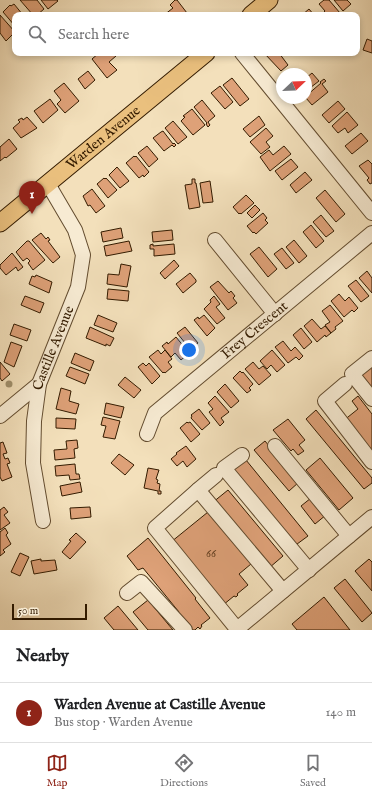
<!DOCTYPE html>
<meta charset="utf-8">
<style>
body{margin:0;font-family:"IM FELL English",serif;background:#f2f2f2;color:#202124}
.compass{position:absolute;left:276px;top:68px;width:36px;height:36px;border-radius:50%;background:#fff;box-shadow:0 2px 6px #0003;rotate:67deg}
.scale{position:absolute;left:12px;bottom:10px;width:75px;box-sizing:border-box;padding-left:4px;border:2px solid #331b00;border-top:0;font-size:11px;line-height:14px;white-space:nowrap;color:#331b00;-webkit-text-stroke:3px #f7ebd3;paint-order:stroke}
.you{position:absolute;left:189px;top:350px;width:14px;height:14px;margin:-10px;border:3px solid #fff;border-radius:50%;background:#1a73e8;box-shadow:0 0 0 6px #1a73e833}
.badge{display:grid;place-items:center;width:26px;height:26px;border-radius:50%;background:#8f2418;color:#fff;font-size:13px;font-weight:700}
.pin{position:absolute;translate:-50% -33px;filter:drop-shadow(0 1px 2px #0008)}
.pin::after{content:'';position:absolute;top:21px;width:14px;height:12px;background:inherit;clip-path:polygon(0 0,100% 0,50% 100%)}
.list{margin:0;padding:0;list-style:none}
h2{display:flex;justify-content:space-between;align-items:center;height:52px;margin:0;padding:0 16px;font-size:17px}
h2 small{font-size:13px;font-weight:400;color:#757577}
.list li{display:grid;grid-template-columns:26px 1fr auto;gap:12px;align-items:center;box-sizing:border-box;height:60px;padding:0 16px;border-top:1px solid #e0e0e0}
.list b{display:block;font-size:15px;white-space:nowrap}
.list p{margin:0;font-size:13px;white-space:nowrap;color:#757577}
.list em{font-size:13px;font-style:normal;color:#757577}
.icon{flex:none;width:22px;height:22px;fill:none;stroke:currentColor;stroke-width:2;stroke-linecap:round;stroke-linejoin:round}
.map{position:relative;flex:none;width:372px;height:630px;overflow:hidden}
.search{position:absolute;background:#fff;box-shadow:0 2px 6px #0003;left:12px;right:12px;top:12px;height:44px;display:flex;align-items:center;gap:10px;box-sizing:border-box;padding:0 14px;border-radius:8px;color:#757577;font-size:15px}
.sheet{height:112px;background:#fff}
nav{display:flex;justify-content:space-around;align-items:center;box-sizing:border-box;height:56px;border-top:1px solid #e0e0e0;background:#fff;font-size:11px;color:#757577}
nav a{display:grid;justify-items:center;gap:2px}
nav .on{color:#8f2418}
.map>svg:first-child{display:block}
.building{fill:#dea178;stroke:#331b00}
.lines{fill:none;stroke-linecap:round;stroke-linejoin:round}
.minor-casing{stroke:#634c2f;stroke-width:16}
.major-casing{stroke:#331b00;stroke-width:19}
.minor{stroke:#f7ebd3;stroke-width:14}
.major{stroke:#eac07e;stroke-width:17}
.tree{fill:#a08f6c}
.labels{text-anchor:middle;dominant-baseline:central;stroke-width:3;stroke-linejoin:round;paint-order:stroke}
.number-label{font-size:12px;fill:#5e3c1e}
.street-label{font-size:14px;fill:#331b00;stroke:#f7ebd3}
</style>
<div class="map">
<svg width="372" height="630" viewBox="0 0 372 630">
<rect width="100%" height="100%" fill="#f3e0bb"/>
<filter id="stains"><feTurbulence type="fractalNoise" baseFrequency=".005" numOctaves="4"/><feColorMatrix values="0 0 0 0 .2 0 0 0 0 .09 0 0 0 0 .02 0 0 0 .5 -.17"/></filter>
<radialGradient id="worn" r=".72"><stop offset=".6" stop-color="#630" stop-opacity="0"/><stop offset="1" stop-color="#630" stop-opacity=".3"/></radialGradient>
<!-- building -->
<path class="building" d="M 20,0 L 37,0 L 44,9 L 37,15 L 33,15 Z
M 41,0 L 57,0 L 58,1 L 48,9 Z
M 175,0 L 177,0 L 187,13 L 184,15 L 164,15 L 173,8 L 170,5 Z
M 324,0 L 329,0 L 340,13 L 338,15 L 321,15 L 325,11 L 319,4 Z
M 334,0 L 347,0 L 351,4 L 343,11 Z
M 14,4 L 23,15 L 15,15 L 15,26 L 3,12 L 10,5 L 11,6 Z
M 309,9 L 314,15 L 302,15 Z
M 0,15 L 15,32 L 6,41 L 0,33 Z
M 367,39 L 372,41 L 372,53 L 363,50 Z
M 99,53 L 114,53 L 116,56 L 109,62 L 117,70 L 107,78 L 92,59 Z
M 264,53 L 279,53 L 288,65 L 281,71 Z
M 88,71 L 95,80 L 85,89 L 78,79 Z
M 312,73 L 319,81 L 306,91 L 306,78 Z
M 232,78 L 249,99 L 240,106 L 223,85 Z
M 324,79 L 326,81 L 322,84 L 328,92 L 312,105 L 306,98 L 306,96 L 321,83 L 320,82 Z
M 64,83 L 79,101 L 65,113 L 57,104 L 61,100 L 54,91 Z
M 220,86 L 233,102 L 225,109 L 211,93 Z
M 50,99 L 58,110 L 43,123 L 34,111 Z
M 202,100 L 215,116 L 208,122 L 210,125 L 208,127 L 206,124 L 207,123 L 194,107 Z
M 338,101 L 345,109 L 329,123 L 322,115 Z
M 192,109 L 205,125 L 193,135 L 181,121 L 185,117 L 183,116 Z
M 347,112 L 358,125 L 348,133 L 345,128 L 338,133 L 332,126 Z
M 259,116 L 265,125 L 250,137 L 243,129 Z
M 27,117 L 37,128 L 21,138 L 13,128 L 20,122 L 18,120 L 22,118 L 23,120 Z
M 173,121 L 187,137 L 178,144 L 165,128 Z
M 266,128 L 273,136 L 266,142 L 270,147 L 261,154 L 250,142 Z
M 163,131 L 173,144 L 174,143 L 176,145 L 174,147 L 172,145 L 164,151 L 153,138 L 161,132 Z
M 361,133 L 368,141 L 352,154 L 345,146 Z
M 9,139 L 17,149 L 6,158 L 5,157 L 0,161 L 0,147 Z
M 147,146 L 158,159 L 149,167 L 138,153 Z
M 284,146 L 291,154 L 270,171 L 260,157 L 269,150 L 273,155 Z
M 134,156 L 135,157 L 136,156 L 149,172 L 144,177 L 143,175 L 139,178 L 126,163 Z
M 291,159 L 298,167 L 282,180 L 275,171 Z
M 368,160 L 372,164 L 372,183 L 370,184 L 367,180 L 369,178 L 359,166 Z
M 117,167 L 129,181 L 120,188 L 109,175 Z
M 305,172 L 312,180 L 296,193 L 290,185 Z
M 104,178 L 105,179 L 106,178 L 117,190 L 108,198 L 97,184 Z
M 192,179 L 195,179 L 195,183 L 196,183 L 200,207 L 189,209 L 185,185 L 192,184 Z
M 210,181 L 213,202 L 203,203 L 200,183 Z
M 92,189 L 105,206 L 96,213 L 90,205 L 88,206 L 83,196 Z
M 325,190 L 345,214 L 336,222 L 316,198 Z
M 246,195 L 254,203 L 241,214 L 240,213 L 239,214 L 233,207 Z
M 255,205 L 260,210 L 252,218 L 247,213 Z
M 263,213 L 267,218 L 265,220 L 268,223 L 256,234 L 254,232 L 253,233 L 247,226 Z
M 321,215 L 334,231 L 326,237 L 313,222 Z
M 311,225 L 324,241 L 316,248 L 303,232 Z
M 121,228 L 123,238 L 103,242 L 101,232 Z
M 172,230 L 173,240 L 153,242 L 152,232 Z
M 41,233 L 46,239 L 48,237 L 50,240 L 48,241 L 60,257 L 53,263 L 32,240 Z
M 294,240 L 307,256 L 299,263 L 286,247 Z
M 27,241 L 29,241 L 45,260 L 33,270 L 28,263 L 30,261 L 27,258 L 23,261 L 16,252 Z
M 129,241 L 132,251 L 106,256 L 104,246 Z
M 153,244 L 153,246 L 174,244 L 175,254 L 154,256 L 154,249 L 150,249 L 150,245 Z
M 259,247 L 277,269 L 268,277 L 250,254 Z
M 282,248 L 294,263 L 286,269 L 274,254 Z
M 12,253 L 23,267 L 18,271 L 16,267 L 6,275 L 0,268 L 0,265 Z
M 174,260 L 179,266 L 165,279 L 160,273 Z
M 121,264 L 131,266 L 127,287 L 107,284 L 108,274 L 119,275 Z
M 367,271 L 372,278 L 372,293 L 359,278 Z
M 190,273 L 196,280 L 196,282 L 183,293 L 176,284 Z
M 36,275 L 52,282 L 49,293 L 29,284 L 32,276 L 35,277 Z
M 356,280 L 369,296 L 361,302 L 348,286 Z
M 218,281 L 229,293 L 231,291 L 235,296 L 233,298 L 237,303 L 228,310 L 210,287 Z
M 108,289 L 129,291 L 128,301 L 107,299 Z
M 339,294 L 345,301 L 349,297 L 358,308 L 354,312 L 352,310 L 344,317 L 331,301 Z
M 25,296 L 44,303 L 40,313 L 21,305 Z
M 214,296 L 220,304 L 216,307 L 225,318 L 217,324 L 204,309 L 211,302 L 210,300 Z
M 330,305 L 343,321 L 335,327 L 336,329 L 331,333 L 325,325 L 330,322 L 322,311 Z
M 98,315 L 117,323 L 113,332 L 94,325 Z
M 204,315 L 215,328 L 207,336 L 194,320 L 198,317 L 199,319 Z
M 312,319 L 321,329 L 325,326 L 331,333 L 326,337 L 325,335 L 317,342 L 304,326 Z
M 14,324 L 31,330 L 27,341 L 10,335 Z
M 90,327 L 114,338 L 110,346 L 106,344 L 106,346 L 86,338 Z
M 185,327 L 198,343 L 190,349 L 177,333 Z
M 301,328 L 312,342 L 304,349 L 293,335 Z
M 176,337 L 189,353 L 181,360 L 175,353 L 171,357 L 162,346 L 167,342 L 168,344 Z
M 283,341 L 291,351 L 295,347 L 303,356 L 299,360 L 296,357 L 288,363 L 275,347 Z
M 11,342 L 22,346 L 14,367 L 4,362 Z
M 158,350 L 161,354 L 165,350 L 172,359 L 168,362 L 172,367 L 165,373 L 164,372 L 163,373 L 149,357 Z
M 272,350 L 285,365 L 277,372 L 271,365 L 267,369 L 260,361 Z
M 75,353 L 94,361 L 90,371 L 71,363 Z
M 0,362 L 10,374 L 2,381 L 0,378 Z
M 253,362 L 259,369 L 263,366 L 271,375 L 259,385 L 245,369 Z
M 143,363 L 146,366 L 149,363 L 160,376 L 152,384 L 138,367 Z
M 372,363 L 372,395 L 356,376 Z
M 70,367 L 89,374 L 85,384 L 66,376 Z
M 240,371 L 242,373 L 243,372 L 253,384 L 249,388 L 251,390 L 247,393 L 233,378 Z
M 125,377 L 141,390 L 134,398 L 118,385 Z
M 225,384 L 239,401 L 231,408 L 217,392 Z
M 61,388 L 71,391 L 69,401 L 79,404 L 76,414 L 56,409 Z
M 215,396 L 229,412 L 221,418 L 224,422 L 220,426 L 209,412 L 213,409 L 208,403 Z
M 358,396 L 372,414 L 372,457 L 343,421 L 358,409 L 352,401 Z
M 106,403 L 124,407 L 121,418 L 104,414 Z
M 199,409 L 210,423 L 202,430 L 191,418 L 192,416 L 191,415 Z
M 316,410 L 372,478 L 372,483 L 364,489 L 306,419 Z
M 103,417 L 120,421 L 115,439 L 103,437 L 106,426 L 101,425 Z
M 56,418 L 76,419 L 75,429 L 56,428 Z
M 288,419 L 305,440 L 299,445 L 304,451 L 298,455 L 293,449 L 291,451 L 273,430 Z
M 187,422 L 188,423 L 190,422 L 200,434 L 191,442 L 180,428 Z
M 77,440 L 78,448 L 74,449 L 75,458 L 55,460 L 54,450 L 67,449 L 66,441 Z
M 265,441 L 299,482 L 289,491 L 254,450 Z
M 3,442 L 7,453 L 3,454 L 5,459 L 8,458 L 10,463 L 7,464 L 12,477 L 2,481 L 0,477 L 0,443 Z
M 186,446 L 196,459 L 187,467 L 183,461 L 177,466 L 171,459 L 177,454 L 176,453 Z
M 119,454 L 134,465 L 125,475 L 111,463 Z
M 320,458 L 353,498 L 339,510 L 306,470 Z
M 246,460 L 308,536 L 293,547 L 231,472 Z
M 75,464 L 76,474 L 79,474 L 80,479 L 70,480 L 69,475 L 56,476 L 55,466 Z
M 148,468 L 159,470 L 156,479 L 158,480 L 157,483 L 160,484 L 159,491 L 161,491 L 161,494 L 158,494 L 158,491 L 144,488 Z
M 80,482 L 82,492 L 62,496 L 60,486 Z
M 228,490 L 283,556 L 269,568 L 212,503 Z
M 311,498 L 326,515 L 315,524 L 301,506 Z
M 4,507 L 8,512 L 4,515 L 10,523 L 0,530 L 0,510 Z
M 90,507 L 91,517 L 71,519 L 70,508 Z
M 208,512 L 251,564 L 239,574 L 248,585 L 237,594 L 238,595 L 236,597 L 234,596 L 223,605 L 171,542 Z
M 5,528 L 8,533 L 6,535 L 11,544 L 3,550 L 5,552 L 0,556 L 0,532 Z
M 76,533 L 86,542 L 70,559 L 62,552 L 71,541 L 69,540 Z
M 148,538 L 196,598 L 195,599 L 210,618 L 201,625 L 202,626 L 200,629 L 198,627 L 195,630 L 192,630 L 178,613 L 179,612 L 143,568 L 138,570 L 127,556 Z
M 20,553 L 29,557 L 20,576 L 11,572 Z
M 41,559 L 41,561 L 55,560 L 57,570 L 34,574 L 31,561 Z
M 369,559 L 372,562 L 372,591 L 355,571 Z
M 345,579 L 372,613 L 362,622 L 334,588 Z
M 324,597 L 350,630 L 297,630 L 292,624 Z
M 148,600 L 173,630 L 148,630 L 133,612 Z
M 118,606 L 138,630 L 114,630 L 104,618 Z"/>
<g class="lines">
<defs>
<g id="minor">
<path d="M 242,53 L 372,213"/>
<path d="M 215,240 L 275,314"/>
<path d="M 372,358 L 352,374 L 372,399"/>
<path d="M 345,384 L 325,401 L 372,462"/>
<path d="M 0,416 L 39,384"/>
<path id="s1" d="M 147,434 L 155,413 L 372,233"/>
<path d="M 275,446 L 349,536"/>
<path d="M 242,455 L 224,468 L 309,570"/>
<path d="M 198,490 L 216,475"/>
<path id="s2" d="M 43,521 L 33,463 L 34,421 L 39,384 L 78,287 L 83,255 L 75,230 L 48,184"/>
<path d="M 127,593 L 141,582 L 185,630"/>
<path d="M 237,629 L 155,528 L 198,490 L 283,591"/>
<path d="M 236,630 L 372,517"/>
</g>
<g id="major">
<path d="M 251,15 L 269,0"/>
<path id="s3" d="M 0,223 L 206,53"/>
</g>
</defs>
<!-- minor casing -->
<use href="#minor" class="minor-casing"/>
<!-- major casing -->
<use href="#major" class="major-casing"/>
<!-- minor -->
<use href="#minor" class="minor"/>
<!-- major -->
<use href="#major" class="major"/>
</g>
<!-- trees -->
<circle class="tree" cx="9" cy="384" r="3.5"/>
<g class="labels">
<!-- number labels -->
<g class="number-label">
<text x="211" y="553">66</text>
</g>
<!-- street labels -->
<g class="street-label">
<text stroke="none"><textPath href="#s3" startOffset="134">Warden Avenue</textPath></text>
<text stroke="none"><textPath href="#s1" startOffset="152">Frey Crescent</textPath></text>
<text stroke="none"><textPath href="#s2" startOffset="177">Castille Avenue</textPath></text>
</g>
</g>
<rect width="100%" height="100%" filter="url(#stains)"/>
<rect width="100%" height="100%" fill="url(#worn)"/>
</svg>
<svg class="compass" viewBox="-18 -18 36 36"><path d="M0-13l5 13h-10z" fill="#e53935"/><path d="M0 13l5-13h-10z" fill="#757577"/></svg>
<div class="scale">50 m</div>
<div class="you"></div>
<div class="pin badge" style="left:32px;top:214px">1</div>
<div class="search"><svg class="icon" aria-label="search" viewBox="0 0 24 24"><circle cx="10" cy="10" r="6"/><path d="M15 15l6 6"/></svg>Search here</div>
</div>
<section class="sheet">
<h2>Nearby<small></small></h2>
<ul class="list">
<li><span class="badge">1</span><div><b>Warden Avenue at Castille Avenue</b><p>Bus stop · Warden Avenue</p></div><em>140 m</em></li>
</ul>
</section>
<nav>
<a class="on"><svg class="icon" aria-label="map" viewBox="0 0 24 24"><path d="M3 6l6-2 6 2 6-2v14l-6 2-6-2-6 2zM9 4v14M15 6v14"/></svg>Map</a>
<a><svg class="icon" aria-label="directions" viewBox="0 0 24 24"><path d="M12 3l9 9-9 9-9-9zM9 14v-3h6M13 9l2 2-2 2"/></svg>Directions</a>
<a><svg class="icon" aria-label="saved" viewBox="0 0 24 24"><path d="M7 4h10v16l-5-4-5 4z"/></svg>Saved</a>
</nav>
